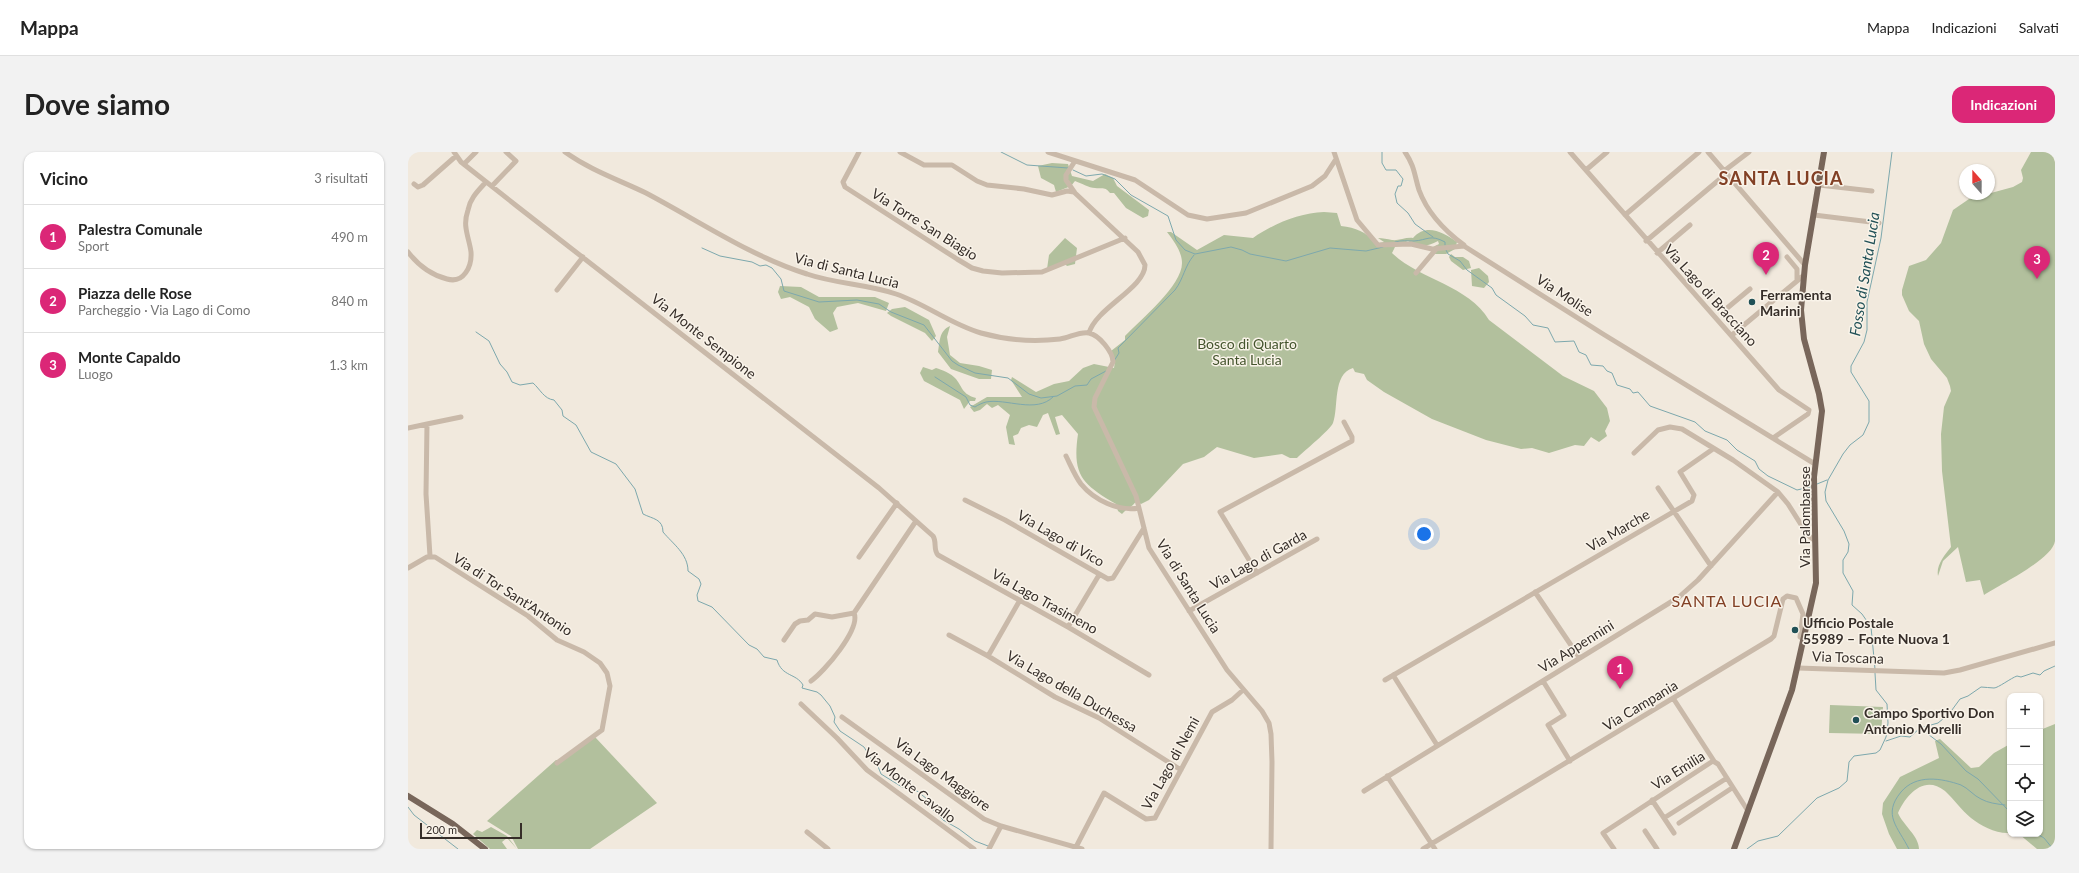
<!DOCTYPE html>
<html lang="it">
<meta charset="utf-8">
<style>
body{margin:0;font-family:Lato,sans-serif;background:#f2f2f2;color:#222}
.controls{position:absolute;right:12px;bottom:12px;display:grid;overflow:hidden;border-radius:8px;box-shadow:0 1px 3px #0004}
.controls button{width:36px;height:36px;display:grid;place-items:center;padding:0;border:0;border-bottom:1px solid #e0e0e0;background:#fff;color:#222;font:20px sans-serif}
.compass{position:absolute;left:1551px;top:12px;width:36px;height:36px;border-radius:50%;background:#fff;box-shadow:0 1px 3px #0004;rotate:339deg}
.scale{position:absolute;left:12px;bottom:10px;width:102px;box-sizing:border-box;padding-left:4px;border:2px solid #362e29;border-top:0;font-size:11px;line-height:14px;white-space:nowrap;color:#362e29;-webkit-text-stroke:3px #f9f3e9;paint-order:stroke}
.you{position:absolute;left:1016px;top:382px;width:14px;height:14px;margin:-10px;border:3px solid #fff;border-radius:50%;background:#1a73e8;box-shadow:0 0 0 6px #1a73e833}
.badge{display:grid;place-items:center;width:26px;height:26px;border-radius:50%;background:#db2777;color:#fff;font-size:13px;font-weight:700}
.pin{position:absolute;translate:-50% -33px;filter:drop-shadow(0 1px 2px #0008)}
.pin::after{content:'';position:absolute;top:21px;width:14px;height:12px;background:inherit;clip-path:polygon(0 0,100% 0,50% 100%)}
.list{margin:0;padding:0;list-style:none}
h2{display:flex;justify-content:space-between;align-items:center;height:52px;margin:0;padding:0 16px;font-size:17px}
h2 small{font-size:13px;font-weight:400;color:#767676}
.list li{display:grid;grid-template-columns:26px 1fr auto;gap:12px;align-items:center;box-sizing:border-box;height:64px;padding:0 16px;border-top:1px solid #e0e0e0}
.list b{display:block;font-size:15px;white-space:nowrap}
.list p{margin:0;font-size:13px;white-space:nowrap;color:#767676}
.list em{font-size:13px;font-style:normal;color:#767676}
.icon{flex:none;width:22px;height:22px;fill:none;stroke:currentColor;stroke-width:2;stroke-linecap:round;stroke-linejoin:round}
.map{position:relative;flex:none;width:1647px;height:697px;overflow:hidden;border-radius:12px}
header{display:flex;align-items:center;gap:24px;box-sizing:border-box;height:56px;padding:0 20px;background:#fff;border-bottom:1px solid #e0e0e0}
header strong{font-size:19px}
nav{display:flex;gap:22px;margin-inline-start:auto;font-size:14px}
.intro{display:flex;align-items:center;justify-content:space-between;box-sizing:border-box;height:96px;padding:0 24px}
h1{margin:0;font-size:28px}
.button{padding:10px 18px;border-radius:12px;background:#db2777;color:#fff;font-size:14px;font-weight:700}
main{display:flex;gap:24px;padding:0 24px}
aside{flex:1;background:#fff;border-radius:12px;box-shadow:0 1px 3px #0004}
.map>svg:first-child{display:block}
.green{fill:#b2c09d}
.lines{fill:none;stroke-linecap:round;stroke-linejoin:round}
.stream{stroke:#7da8ad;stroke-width:1}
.minor{stroke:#c9b9a9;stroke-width:5}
.major{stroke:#78665a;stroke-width:6}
.poi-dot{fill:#205056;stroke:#f9f3e9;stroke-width:1.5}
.labels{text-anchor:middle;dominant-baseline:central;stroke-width:3;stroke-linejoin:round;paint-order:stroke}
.street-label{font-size:14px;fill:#362e29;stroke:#f9f3e9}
.poi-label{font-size:14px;font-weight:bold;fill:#362e29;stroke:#f9f3e9;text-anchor:start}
.park-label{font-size:14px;fill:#44542d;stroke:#f9f3e9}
.water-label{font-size:15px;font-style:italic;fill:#205056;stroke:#f9f3e9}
.quarter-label{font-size:16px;letter-spacing:1px;fill:#824025;stroke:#f9f3e9}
.district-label{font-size:18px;font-weight:bold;letter-spacing:1px;fill:#824025;stroke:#f9f3e9}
</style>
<header>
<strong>Mappa</strong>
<nav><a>Mappa</a><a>Indicazioni</a><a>Salvati</a></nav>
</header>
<div class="intro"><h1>Dove siamo</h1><a class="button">Indicazioni</a></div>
<main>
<aside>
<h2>Vicino<small>3 risultati</small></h2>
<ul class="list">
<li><span class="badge">1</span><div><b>Palestra Comunale</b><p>Sport</p></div><em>490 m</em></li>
<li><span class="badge">2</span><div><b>Piazza delle Rose</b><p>Parcheggio · Via Lago di Como</p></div><em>840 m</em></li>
<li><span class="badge">3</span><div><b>Monte Capaldo</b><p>Luogo</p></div><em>1.3 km</em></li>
</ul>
</aside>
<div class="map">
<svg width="1647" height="697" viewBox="0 0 1647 697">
<rect width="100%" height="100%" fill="#f1e9dd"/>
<!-- green -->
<path class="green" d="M 1623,0 L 1647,0 L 1647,389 C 1645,407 1591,433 1576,443 L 1572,428 L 1558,430 L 1550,395 L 1535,409 L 1530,424 C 1528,413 1536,404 1543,395 L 1534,319 L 1533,282 L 1536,255 L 1543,239 L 1542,234 L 1539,226 L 1523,207 L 1516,192 L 1511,169 L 1501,159 L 1494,143 L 1494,138 L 1501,114 L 1518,108 L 1533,91 L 1545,58 L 1561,47 L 1605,35 L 1614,30 L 1615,26 L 1613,18 Z
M 644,11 L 660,12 L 664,24 L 685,29 L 697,22 L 705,26 L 709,34 L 741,58 L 740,64 L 735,66 L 718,56 L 706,41 L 702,41 C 697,34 694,37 687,36 C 681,36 673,31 667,29 L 663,34 L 648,40 L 646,33 L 633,26 L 630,14 Z
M 916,60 L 929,61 L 933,74 C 948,76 958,79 967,92 L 976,90 L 970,86 C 975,86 979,87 984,88 C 990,89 998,85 1005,86 C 1018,71 1035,80 1049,90 L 1047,97 L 1038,102 L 1027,102 L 1025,95 L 1031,92 L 1030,89 C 1019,95 1011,96 1000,89 L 987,95 L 984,101 C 1012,128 1060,133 1081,168 L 1155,224 L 1186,239 L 1199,256 L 1202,269 L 1197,279 L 1199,284 L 1191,290 L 1183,285 L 1176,294 L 1167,293 L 1141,301 L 1124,296 L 1113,297 L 1078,288 L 1024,267 L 976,240 L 959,228 L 956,222 L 947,220 L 945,216 C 924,222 931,256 925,271 C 922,278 896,299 889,306 L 882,306 L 874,302 L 846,306 L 809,295 L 796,305 L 775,312 L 741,348 L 733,352 L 728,349 C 725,355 719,356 714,362 L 710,359 L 708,352 C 674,332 664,323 670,282 L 654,263 L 647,265 L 652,282 L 648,283 L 640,261 L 635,263 L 629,275 L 621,273 L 613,276 L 610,282 L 605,284 L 607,293 L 601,292 L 598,275 L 602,263 L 590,253 L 584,256 L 579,252 L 572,258 L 566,260 L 562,255 L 579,245 L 614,245 L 603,228 L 604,225 L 628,240 L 646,232 L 661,229 L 675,216 L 686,212 L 706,216 L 707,209 L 703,199 L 717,188 L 717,184 C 733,167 774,134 774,111 C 774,100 766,89 759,80 L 763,80 L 789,98 L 816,83 L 845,86 C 865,72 891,61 916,60 Z
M 657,86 L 669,96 L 667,112 L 659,114 L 655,110 L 639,117 L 641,103 Z
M 1043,102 L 1047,105 L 1055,105 L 1061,109 L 1063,116 L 1055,118 L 1043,109 L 1041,105 Z
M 1071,116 L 1080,124 L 1081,130 L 1076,136 L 1064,134 L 1063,118 Z
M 372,134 L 393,135 L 411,145 L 467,145 L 481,151 L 478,159 L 450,151 L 429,155 L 425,161 L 430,177 L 422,180 L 407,167 L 401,155 L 382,145 L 373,147 L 370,140 Z
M 497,155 L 521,168 L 528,184 L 524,189 L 517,181 L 483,164 L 479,161 L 484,157 Z
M 542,174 L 539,185 L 542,203 L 552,211 L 571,214 L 584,218 L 583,227 L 571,227 L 543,217 L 530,200 C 532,189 531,179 542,174 Z
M 515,215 L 524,218 L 528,216 C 534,218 543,221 548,227 C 555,236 554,242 568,246 L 567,249 L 562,249 L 556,257 L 552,248 L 516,229 L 512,221 Z
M 1422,553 L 1475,555 L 1473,582 L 1421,581 Z
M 1647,572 L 1647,697 L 1629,697 L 1611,682 L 1632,682 L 1632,578 Z
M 187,585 L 249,651 L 182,697 L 110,697 L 103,684 L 79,669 L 148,608 L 153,609 Z
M 1532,587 L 1563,616 L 1571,615 L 1586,601 L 1602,592 L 1602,681 C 1588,682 1573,674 1563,666 C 1553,658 1546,647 1537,639 C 1516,622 1498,643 1490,661 C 1495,673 1511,684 1511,697 L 1489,697 L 1481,682 L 1474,662 L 1475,651 L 1492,625 L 1531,606 L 1527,589 Z
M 83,675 L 99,684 L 109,697 L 99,686 L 94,690 L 99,697 L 82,697 L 65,682 L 69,678 L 74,680 Z"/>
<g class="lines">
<!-- stream -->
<path class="stream" d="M 593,0 L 619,13 L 660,16
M 974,0 L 974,11 L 978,18 L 988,18 L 995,27 L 993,34 L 990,34 L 987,42 L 989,51 L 1000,61 L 1007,72 L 1025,85
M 665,18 L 678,24 L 694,22 L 707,27 L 723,43 L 760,64 L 768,88 L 777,98 L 787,102 L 823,95 L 834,98 L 842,102 L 878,109 L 922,96 L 958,99 L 975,95
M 987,90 C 994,88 999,89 1006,89 C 1020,88 1022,82 1037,90 L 1037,93
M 294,96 L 312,104 L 344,110 L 352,114 L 358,113 L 364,116 L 373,127 L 376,139 L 411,150 L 449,148 L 471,152 L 483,160 L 516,173 L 544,209 L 550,213 L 567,221 L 600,226 L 621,242 L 633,246 L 649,244 L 667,234 L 679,233 L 683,227 L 698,219
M 1038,98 L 1040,102 L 1052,109 L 1059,118 L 1084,136 L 1088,143 L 1117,164 L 1125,173 L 1140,176 L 1147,190 L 1166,189 L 1171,200 L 1178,203 L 1183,213 L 1195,214 L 1199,219 L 1204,221 L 1209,233 L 1222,237 L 1225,241 L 1230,240 L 1242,254 L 1287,270 L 1297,279 L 1319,288 L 1329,298 L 1347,309 L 1351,317 L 1360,324 L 1389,338 L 1402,335
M 68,180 L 81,189 L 92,212 L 99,220 L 104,230 L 112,233 L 125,231 C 132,237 136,247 146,248 L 154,258 L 155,264 L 168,273 L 183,300 L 208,312 L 227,337 L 235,362 C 245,367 255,367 255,380 C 265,392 280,402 280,419 L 291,427 L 293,432 L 289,443 L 290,449 L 304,455 L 341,493 L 349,497 L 356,505 L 369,508 C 374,525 388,521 395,533 L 394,536 L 409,540 L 413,543 L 422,554 L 427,565 L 426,570 L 432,579 L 456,595 L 464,608 L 469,612 L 473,622 L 494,635 L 509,639 L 519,647 L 522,655 L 535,668 L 551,677 L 567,689 L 580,694
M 706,209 L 711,201 L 710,196 L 767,138 C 776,126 776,115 786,103
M 527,225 L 558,245 L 562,253 L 567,255 C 570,253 574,251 578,250 C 598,246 628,262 645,245
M 1409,332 L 1419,328
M 1467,517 L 1463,475 L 1454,462 L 1444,453 L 1445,439 L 1435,421 L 1435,408 L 1440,400 L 1441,392 L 1436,379 L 1418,349 L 1417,340 L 1420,328 L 1435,302 L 1442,293 L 1455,283 L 1461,270 L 1461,249 L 1443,220 L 1443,214 L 1456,190 L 1459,178 L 1459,150 L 1473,86 L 1484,0
M 1512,576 L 1533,592 L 1558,619 L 1570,627 L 1602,660
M 1478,589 L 1493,584 L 1502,585 L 1512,576 L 1530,571 L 1541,562 L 1552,547 L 1560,544 L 1573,535 C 1577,535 1582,536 1586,536 C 1590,536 1603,526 1609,524 L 1613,525 L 1625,521 L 1632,523 L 1636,519 L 1647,514
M 0,655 L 6,663 L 50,697
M 1629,682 L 1636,686 L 1645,697
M 1339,697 L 1350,689 L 1370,684 L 1409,646 L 1431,636 L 1439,629 L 1441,610 L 1446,604 L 1468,601 L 1472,598 L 1478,585 L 1480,571 L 1479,552 L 1468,538 L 1467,521
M 1501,697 C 1490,675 1474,663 1493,640 C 1508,622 1533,626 1553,633 C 1560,636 1566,644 1573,647 C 1580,651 1589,652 1597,653"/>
<!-- minor -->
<path class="minor" d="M 46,0 L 53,10 L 110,55 L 471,336 L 525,384 C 529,390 525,398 530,403 L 660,475 L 741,523
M 157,0 C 182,18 211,28 238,41 C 291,69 342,104 399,122 C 428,132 459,132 488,142 C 518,152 542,172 573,181 C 598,188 626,190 652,187 C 661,186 672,179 681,181 C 691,183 705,200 705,210 L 687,246 L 686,255 L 728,344 L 741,396 L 819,518 L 854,559 L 861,571 L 863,582 L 864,610 L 863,697
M 451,0 L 435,30 L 437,35 L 549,107 L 564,116 L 575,119 L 594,121 L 634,120 L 717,86
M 492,0 L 516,13 L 544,13 L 569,29 L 579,33 L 616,37 L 644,43 L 659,39 L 666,40
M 640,0 L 727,28 L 780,63 L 799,67 L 838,61 L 904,34 L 917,24 L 928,7
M 926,0 L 949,68 L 970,93 L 1003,92 L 1024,97 L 1056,94 L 1195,182 L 1407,312
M 997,0 C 1007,15 1006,22 1011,38 C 1019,60 1037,79 1056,93
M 1162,0 L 1371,238 L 1401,258 L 1400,262 L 1365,286
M 1300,0 L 1397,113
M 667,9 L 658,23 L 658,28 L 667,41 L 730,100 L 737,113 C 737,136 688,156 681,181
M 56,12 L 68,0
M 1178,18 L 1199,0
M 1316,19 L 1341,0
M 6,32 L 10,35 L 15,33 L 48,4
M 1411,33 L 1464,39
M 84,34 L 108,9 L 98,0
M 1217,63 L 1291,0
M 1406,63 L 1471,71
M 1238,89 L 1318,22
M 0,100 C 10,113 23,123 39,127 C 56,132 64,114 63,100 C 62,92 59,84 58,76 C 57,70 58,64 60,58 C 62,46 71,38 78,30
M 1249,101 L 1282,73
M 1379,105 L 1389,117 L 1389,129
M 1008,121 L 1029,96
M 149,138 L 175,105
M 1318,157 L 1342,137
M 1324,183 L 1395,124
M 19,272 L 53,265
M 0,276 L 19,272 L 18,342 L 22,404
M 1226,301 L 1250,278 L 1262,275 L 1274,277 L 1325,308 L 1370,340 L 1380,352 L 1399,382 L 1407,389
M 658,304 C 663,314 667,324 673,332 C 686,348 711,360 731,356
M 1250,336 L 1303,414
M 557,348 L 597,368 L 700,427 L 705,426 L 736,376
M 451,405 L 489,351
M 0,416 L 19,405 L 27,405 L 120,464 L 149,488 L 176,500 L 192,511 L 199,521 L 202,534 L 194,578 L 149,611
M 849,421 L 812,360 L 944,289 L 944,285 L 936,270
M 1127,440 L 1171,505
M 781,459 L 909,387
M 660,475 L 691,423
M 541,483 L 580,504 L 647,545 L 691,566 L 773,618
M 376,488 L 387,472 L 392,469 L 400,468 L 407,462 L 424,465 L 446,461
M 580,504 L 612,448
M 1390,516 L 1536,521 L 1552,518 L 1647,491
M 985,523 L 1029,593
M 977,528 L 1284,349 L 1286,343 L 1272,320 L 1305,297
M 403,529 C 416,520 453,477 446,461 L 508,369
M 1135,529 L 1156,563 L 1140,573 L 1162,609
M 1265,546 L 1306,609
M 393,552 L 429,586 L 459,618 L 566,697
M 434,565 L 576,667 L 593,674 L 674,697
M 979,624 L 1027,697
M 956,639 L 1271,445 L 1290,428 L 1370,340
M 1244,648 L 1266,681
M 1256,666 L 1319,626
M 1271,671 L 1324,636
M 1237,679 L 1249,697
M 399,680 L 420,697
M 668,695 L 696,641 L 738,667 L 747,666 L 804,560 L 824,548 L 835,538
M 581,697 L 593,674
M 1015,697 L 1363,487 L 1366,484 L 1375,447 L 1379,444 L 1388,446 L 1395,462 L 1392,485 L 1396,487
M 1206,697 L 1195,681 L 1305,609 L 1310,612 L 1340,659"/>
<!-- major -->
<path class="major" d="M 0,644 L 45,672 L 77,697
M 1326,697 L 1384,538 L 1408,431 L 1406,325 L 1414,259 L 1411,242 L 1396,187 L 1393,158 L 1397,113 L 1416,0"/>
</g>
<!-- markers -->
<g class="poi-dot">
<circle cx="1344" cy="150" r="4"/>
<circle cx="1387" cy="478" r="4"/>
<circle cx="1448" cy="568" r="4"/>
</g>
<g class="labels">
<!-- street labels -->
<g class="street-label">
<text transform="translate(517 72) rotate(32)">Via Torre San Biagio</text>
<text transform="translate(439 118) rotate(14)">Via di Santa Lucia</text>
<text transform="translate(1157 143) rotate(33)">Via Molise</text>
<text transform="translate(1303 143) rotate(48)">Via Lago di Bracciano</text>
<text transform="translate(296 184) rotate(38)">Via Monte Sempione</text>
<text transform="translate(1396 365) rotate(-90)">Via Palombarese</text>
<text transform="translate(1210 378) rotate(-30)">Via Marche</text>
<text transform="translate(653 386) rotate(30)">Via Lago di Vico</text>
<text transform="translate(850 407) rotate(-29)">Via Lago di Garda</text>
<text transform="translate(781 434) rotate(58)">Via di Santa Lucia</text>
<text transform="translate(105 442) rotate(33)">Via di Tor Sant'Antonio</text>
<text transform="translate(637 449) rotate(29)">Via Lago Trasimeno</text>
<text transform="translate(1168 494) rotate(-32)">Via Appennini</text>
<text transform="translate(1440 505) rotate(2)">Via Toscana</text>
<text transform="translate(664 539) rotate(30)">Via Lago della Duchessa</text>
<text transform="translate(1232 553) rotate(-31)">Via Campania</text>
<text transform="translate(762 611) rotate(-61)">Via Lago di Nemi</text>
<text transform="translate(1270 618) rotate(-32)">Via Emilia</text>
<text transform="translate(535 622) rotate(36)">Via Lago Maggiore</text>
<text transform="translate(502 633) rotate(38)">Via Monte Cavallo</text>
</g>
<!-- poi labels -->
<g class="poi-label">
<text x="1352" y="142">Ferramenta<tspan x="1352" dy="16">Marini</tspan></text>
<text x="1395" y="470">Ufficio Postale<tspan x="1395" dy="16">55989 – Fonte Nuova 1</tspan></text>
<text x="1456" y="560">Campo Sportivo Don<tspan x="1456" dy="16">Antonio Morelli</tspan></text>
</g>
<!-- park labels -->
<g class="park-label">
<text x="839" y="191">Bosco di Quarto<tspan x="839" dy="16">Santa Lucia</tspan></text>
</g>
<!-- water labels -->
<g class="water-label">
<text transform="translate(1456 122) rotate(-81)">Fosso di Santa Lucia</text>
</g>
<!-- quarter labels -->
<g class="quarter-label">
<text x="1319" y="448">SANTA LUCIA</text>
</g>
<!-- district labels -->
<g class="district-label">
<text x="1373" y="26">SANTA LUCIA</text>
</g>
</g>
</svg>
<div class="controls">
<button>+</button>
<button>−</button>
<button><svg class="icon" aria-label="locate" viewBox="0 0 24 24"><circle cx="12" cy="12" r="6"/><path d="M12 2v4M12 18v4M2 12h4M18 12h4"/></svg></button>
<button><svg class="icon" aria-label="layers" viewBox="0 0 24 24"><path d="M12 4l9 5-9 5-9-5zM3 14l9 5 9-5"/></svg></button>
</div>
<svg class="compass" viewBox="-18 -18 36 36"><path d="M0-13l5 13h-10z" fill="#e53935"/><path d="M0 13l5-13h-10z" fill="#767676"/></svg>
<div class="scale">200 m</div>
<div class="you"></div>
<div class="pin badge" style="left:1212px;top:537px">1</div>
<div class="pin badge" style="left:1358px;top:123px">2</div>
<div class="pin badge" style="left:1629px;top:127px">3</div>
</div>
</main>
